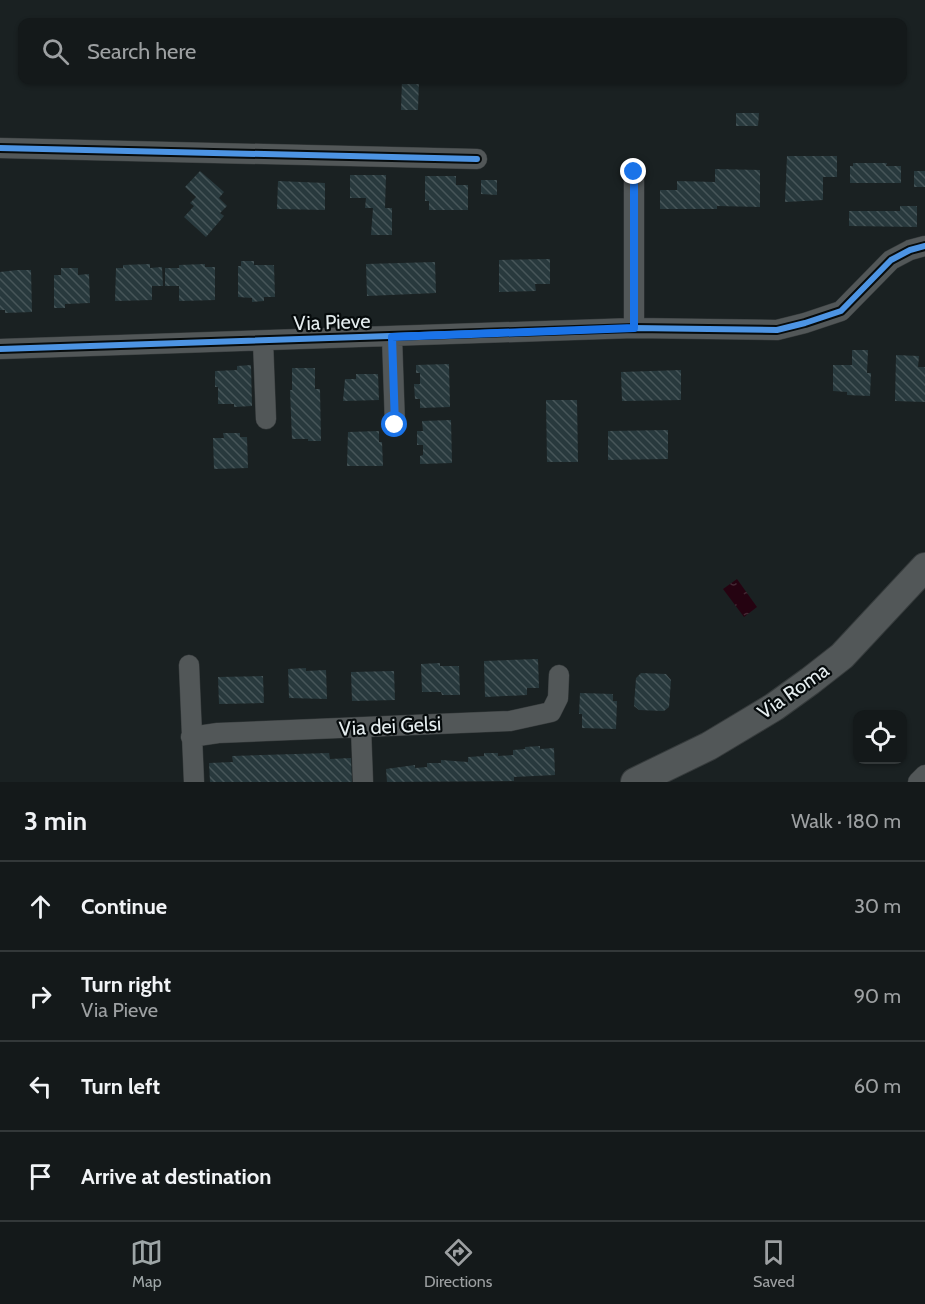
<!DOCTYPE html>
<meta charset="utf-8">
<style>
body{margin:0;font-family:Cabin,sans-serif;background:#212627;color:#f1f3f6}
.controls{position:absolute;right:18px;bottom:18px;display:grid;overflow:hidden;border-radius:12px;box-shadow:0 2px 4px #0004}
.controls button{width:54px;height:54px;display:grid;place-items:center;padding:0;border:0;border-bottom:2px solid #333839;background:#14191a;color:#f1f3f6;font:30px sans-serif}
.stop{position:absolute;width:18px;height:18px;margin:-14px;border:4px solid #1a73e8;border-radius:50%;background:#fff}
.stop.end{background:#1a73e8;border-color:#fff;box-shadow:0 2px 6px #0008}
.list{margin:0;padding:0;list-style:none}
h2{display:flex;justify-content:space-between;align-items:center;height:78px;margin:0;padding:0 24px;font-size:26px}
h2 small{font-size:20px;font-weight:400;color:#9da0a2}
.list li{display:grid;grid-template-columns:39px 1fr auto;gap:18px;align-items:center;box-sizing:border-box;height:90px;padding:0 24px;border-top:2px solid #333839}
.list b{display:block;font-size:22px;white-space:nowrap}
.list p{margin:0;font-size:20px;white-space:nowrap;color:#9da0a2}
.list em{font-size:20px;font-style:normal;color:#9da0a2}
.icon{flex:none;width:33px;height:33px;fill:none;stroke:currentColor;stroke-width:2;stroke-linecap:round;stroke-linejoin:round}
.map{position:relative;flex:none;width:925px;height:782px;overflow:hidden}
.search{position:absolute;background:#14191a;box-shadow:0 2px 4px #0004;left:18px;right:18px;top:18px;height:66px;display:flex;align-items:center;gap:15px;box-sizing:border-box;padding:0 21px;border-radius:12px;color:#9da0a2;font-size:22px}
.sheet{height:438px;background:#14191a}
nav{display:flex;justify-content:space-around;align-items:center;box-sizing:border-box;height:84px;border-top:2px solid #333839;background:#14191a;font-size:16px;color:#9da0a2}
nav a{display:grid;justify-items:center;gap:3px}
nav .on{color:#9ea6a7}
.map>svg:first-child{display:block}
.water{fill:url(#water-ripples)}
.building{fill:url(#building-back-hatch)}
.lines{fill:none;stroke-linecap:round;stroke-linejoin:round}
.street-casing{stroke:#363b3c;stroke-width:21}
.secondary-casing{stroke:#363b3c;stroke-width:30}
.street{stroke:#525758;stroke-width:20}
.secondary{stroke:#525758;stroke-width:28}
.cycleway-casing{stroke:#060b0c;stroke-width:10}
.cycleway{stroke:#4d94e3;stroke-width:6}
.route{stroke:#1a73e8;stroke-width:8}
.labels{text-anchor:middle;dominant-baseline:central;stroke-width:4.5;stroke-linejoin:round;paint-order:stroke}
.street-label{font-size:20px;fill:#e5edef;stroke:#060b0c}
</style>
<div class="map">
<svg width="925" height="782" viewBox="0 0 925 782">
<defs>
<pattern id="water-ripples" width="26" height="14" patternUnits="userSpaceOnUse" patternTransform="scale(1.5)"><rect width="26" height="14" fill="#250311"/><path d="M2 4q2-2 4 0t4 0M15 11q2-2 4 0t4 0" fill="none" stroke="#442834"/></pattern>
<pattern id="building-back-hatch" width="6" height="6" patternUnits="userSpaceOnUse" patternTransform="scale(1.5)"><rect width="6" height="6" fill="#28393d"/><path d="M-1 5l2 2M0 0l6 6M5-1l2 2" fill="none" stroke="#475659"/></pattern>
</defs>
<rect width="100%" height="100%" fill="#1a2122"/>
<!-- water -->
<path class="water" d="M 737,579 L 757,607 L 744,617 L 723,589 Z"/>
<!-- building -->
<path class="building" d="M 402,80 L 419,80 L 418,110 L 401,110 Z
M 736,113 L 759,113 L 758,126 L 736,126 Z
M 787,156 L 837,156 L 837,177 L 823,177 L 823,200 L 785,202 Z
M 853,163 L 887,163 L 886,166 L 901,166 L 901,183 L 850,183 L 850,166 L 853,166 Z
M 715,169 L 760,170 L 760,207 L 717,206 L 717,209 L 660,209 L 660,190 L 677,190 L 677,181 L 715,182 Z
M 200,171 L 224,192 L 219,198 L 227,206 L 220,213 L 224,216 L 206,237 L 184,217 L 194,206 L 190,203 L 196,197 L 185,187 Z
M 914,171 L 925,171 L 925,187 L 914,187 Z
M 350,175 L 386,175 L 385,208 L 392,208 L 392,235 L 371,235 L 373,208 L 365,208 L 366,198 L 350,198 Z
M 425,176 L 456,176 L 456,185 L 468,185 L 468,210 L 429,210 L 429,201 L 425,201 Z
M 481,180 L 497,180 L 497,195 L 481,194 Z
M 278,181 L 325,183 L 325,210 L 277,209 Z
M 900,206 L 917,206 L 917,227 L 849,226 L 849,211 L 900,211 Z
M 550,259 L 550,284 L 535,284 L 536,291 L 499,292 L 499,260 Z
M 241,261 L 254,261 L 254,265 L 274,265 L 275,297 L 264,297 L 264,301 L 252,302 L 252,298 L 238,297 L 238,266 L 241,266 Z
M 435,262 L 436,293 L 367,296 L 366,264 Z
M 150,264 L 150,268 L 162,267 L 163,286 L 152,286 L 152,300 L 115,301 L 116,268 L 123,268 L 123,265 Z
M 205,264 L 205,267 L 215,267 L 215,300 L 179,301 L 179,286 L 165,286 L 165,268 L 179,268 L 179,265 Z
M 61,268 L 78,268 L 78,275 L 89,274 L 90,303 L 65,304 L 65,308 L 54,308 L 54,275 L 61,275 Z
M 17,270 L 31,270 L 32,312 L 5,313 L 5,310 L 0,310 L 0,272 Z
M 852,350 L 868,350 L 867,373 L 871,373 L 870,396 L 847,395 L 847,392 L 833,391 L 833,365 L 852,365 Z
M 896,355 L 919,356 L 918,367 L 925,367 L 925,402 L 895,401 Z
M 449,364 L 450,407 L 420,408 L 420,399 L 415,399 L 414,384 L 420,384 L 420,373 L 416,373 L 416,365 Z
M 251,365 L 252,406 L 234,407 L 234,404 L 218,404 L 218,387 L 215,387 L 215,371 L 237,370 L 237,366 Z
M 292,368 L 315,368 L 315,389 L 320,389 L 321,441 L 308,441 L 308,439 L 292,439 L 290,390 L 292,390 Z
M 681,370 L 681,400 L 622,401 L 621,372 Z
M 356,374 L 378,374 L 379,400 L 343,401 L 345,379 L 356,379 Z
M 546,400 L 577,400 L 578,462 L 547,462 Z
M 451,420 L 452,463 L 420,464 L 420,456 L 423,455 L 423,445 L 417,445 L 417,431 L 423,431 L 422,421 Z
M 668,430 L 668,459 L 608,460 L 608,431 Z
M 379,431 L 379,442 L 382,442 L 383,466 L 347,466 L 348,432 Z
M 223,433 L 240,433 L 240,437 L 247,437 L 248,468 L 214,469 L 213,438 L 224,438 Z
M 538,659 L 539,688 L 527,688 L 527,695 L 485,697 L 484,661 Z
M 440,663 L 440,666 L 459,666 L 460,695 L 442,695 L 441,692 L 422,692 L 421,664 Z
M 306,668 L 306,671 L 326,670 L 327,699 L 289,698 L 288,669 Z
M 394,671 L 395,700 L 352,701 L 351,672 Z
M 641,673 L 666,674 L 671,680 L 669,707 L 664,711 L 639,710 L 634,706 L 636,678 Z
M 263,676 L 264,703 L 219,704 L 218,677 Z
M 580,693 L 613,694 L 613,701 L 617,701 L 616,729 L 582,728 L 582,714 L 579,714 Z
M 540,746 L 540,749 L 554,748 L 555,775 L 514,777 L 514,781 L 387,782 L 386,769 L 415,765 L 415,768 L 427,767 L 427,763 L 441,763 L 441,760 L 468,762 L 468,757 L 484,756 L 484,753 L 498,753 L 498,756 L 513,755 L 513,750 L 525,749 L 525,747 Z
M 329,753 L 330,759 L 351,758 L 352,782 L 210,782 L 209,763 L 233,762 L 232,756 Z"/>
<g class="lines">
<defs>
<path id="street" d="M 0,148 L 477,159
M 634,328 L 634,172
M 392,337 L 395,425
M 263,341 L 266,419
M 0,349 L 634,328 L 777,330 L 805,323 L 841,311 L 891,260 L 910,250 L 925,246
M 189,665 L 194,782
M 361,728 L 363,782
M 191,737 L 218,733 L 510,721 L 551,712 L 558,698 L 559,675
M 918,782 L 925,775"/>
<path id="secondary" d="M 635,782 L 709,746 L 774,707 L 810,681 L 842,656 L 925,567"/>
</defs>
<!-- street casing -->
<use href="#street" class="street-casing"/>
<!-- secondary casing -->
<use href="#secondary" class="secondary-casing"/>
<!-- street -->
<use href="#street" class="street"/>
<!-- secondary -->
<use href="#secondary" class="secondary"/>
<defs>
<path id="cycleway" d="M 0,148 L 477,159
M 0,349 L 634,328 L 777,330 L 805,323 L 841,311 L 891,260 L 910,250 L 925,246"/>
</defs>
<!-- cycleway casing -->
<use href="#cycleway" class="cycleway-casing"/>
<!-- cycleway -->
<use href="#cycleway" class="cycleway"/>
</g>
<g class="lines">
<!-- route -->
<path class="route" d="M 395,425 L 392,337 L 634,328 L 634,172"/>
</g>
<g class="labels">
<!-- street labels -->
<g class="street-label">
<text transform="translate(332 322) rotate(-2)">Via Pieve</text>
<text transform="translate(793 691) rotate(-35)">Via Roma</text>
<text transform="translate(390 726) rotate(-3)">Via dei Gelsi</text>
</g>
</g>
</svg>
<div class="controls">
<button><svg class="icon" aria-label="locate" viewBox="0 0 24 24"><circle cx="12" cy="12" r="6"/><path d="M12 2v4M12 18v4M2 12h4M18 12h4"/></svg></button>
</div>
<div class="stop" style="left:395px;top:425px"></div>
<div class="stop end" style="left:634px;top:172px"></div>
<div class="search"><svg class="icon" aria-label="search" viewBox="0 0 24 24"><circle cx="10" cy="10" r="6"/><path d="M15 15l6 6"/></svg>Search here</div>
</div>
<section class="sheet">
<h2>3 min<small>Walk · 180 m</small></h2>
<ul class="list">
<li><svg class="icon" aria-label="ahead" viewBox="0 0 24 24"><path d="M12 20V5M6 11l6-6 6 6"/></svg><div><b>Continue</b></div><em>30 m</em></li>
<li><svg class="icon" aria-label="right" viewBox="0 0 24 24"><path d="M7 20v-9h11M14 6l5 5-5 5"/></svg><div><b>Turn right</b><p>Via Pieve</p></div><em>90 m</em></li>
<li><svg class="icon" aria-label="left" viewBox="0 0 24 24"><path d="M17 20v-9H6M10 6l-5 5 5 5"/></svg><div><b>Turn left</b></div><em>60 m</em></li>
<li><svg class="icon" aria-label="arrive" viewBox="0 0 24 24"><path d="M6 21V4h12l-3 4 3 4H6"/></svg><div><b>Arrive at destination</b></div></li>
</ul>
</section>
<nav>
<a class="on"><svg class="icon" aria-label="map" viewBox="0 0 24 24"><path d="M3 6l6-2 6 2 6-2v14l-6 2-6-2-6 2zM9 4v14M15 6v14"/></svg>Map</a>
<a><svg class="icon" aria-label="directions" viewBox="0 0 24 24"><path d="M12 3l9 9-9 9-9-9zM9 14v-3h6M13 9l2 2-2 2"/></svg>Directions</a>
<a><svg class="icon" aria-label="saved" viewBox="0 0 24 24"><path d="M7 4h10v16l-5-4-5 4z"/></svg>Saved</a>
</nav>
